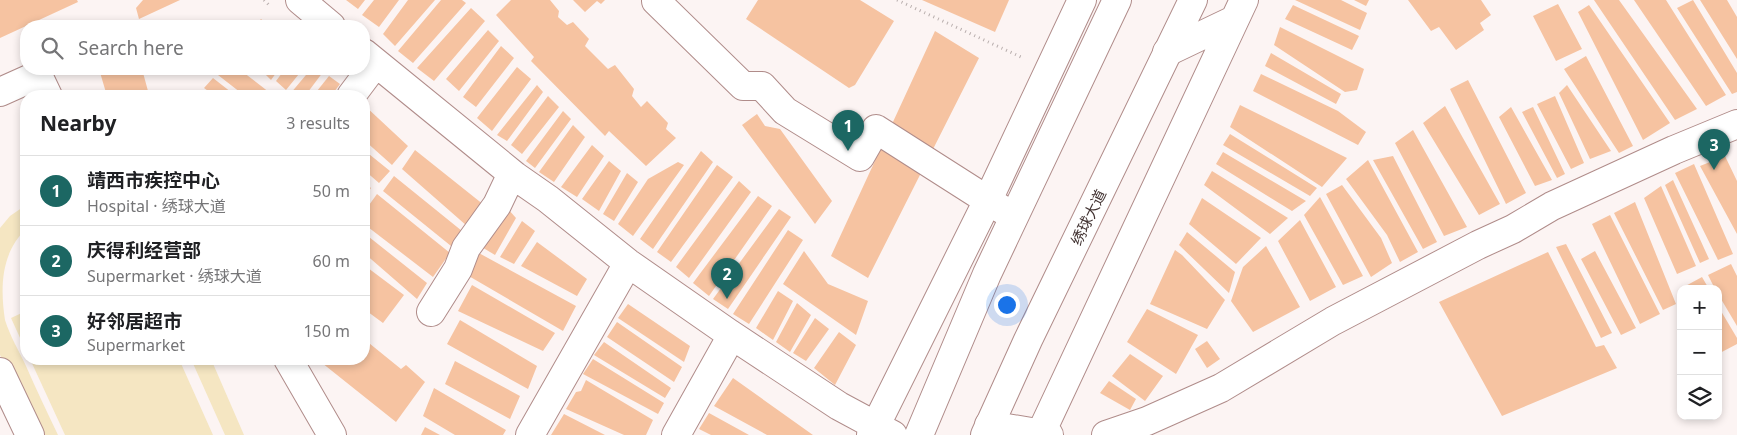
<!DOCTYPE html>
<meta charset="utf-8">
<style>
body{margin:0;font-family:"Noto Sans","Noto Sans SC",sans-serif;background:#f6f6f6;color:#202124}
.controls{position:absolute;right:15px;bottom:15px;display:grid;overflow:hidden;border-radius:10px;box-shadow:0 2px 8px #0003}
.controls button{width:45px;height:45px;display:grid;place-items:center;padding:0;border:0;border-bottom:1px solid #e0e0e0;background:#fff;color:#202124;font:25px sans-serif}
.you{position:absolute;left:1006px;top:304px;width:18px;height:18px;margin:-12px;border:4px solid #fff;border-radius:50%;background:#1a73e8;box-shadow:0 0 0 8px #1a73e833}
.badge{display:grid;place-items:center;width:32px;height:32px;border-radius:50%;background:#1c6763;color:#fff;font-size:16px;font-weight:700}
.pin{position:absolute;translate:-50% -41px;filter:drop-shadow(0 1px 2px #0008)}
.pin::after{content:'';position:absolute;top:26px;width:18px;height:15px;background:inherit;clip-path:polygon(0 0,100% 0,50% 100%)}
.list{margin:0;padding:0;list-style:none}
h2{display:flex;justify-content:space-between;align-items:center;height:65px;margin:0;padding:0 20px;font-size:21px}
h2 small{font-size:16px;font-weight:400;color:#757577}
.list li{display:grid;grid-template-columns:32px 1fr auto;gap:15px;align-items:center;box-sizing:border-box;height:70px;padding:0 20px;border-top:1px solid #e0e0e0}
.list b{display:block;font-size:19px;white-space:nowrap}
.list p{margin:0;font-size:16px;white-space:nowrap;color:#757577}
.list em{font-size:16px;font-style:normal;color:#757577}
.icon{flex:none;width:28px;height:28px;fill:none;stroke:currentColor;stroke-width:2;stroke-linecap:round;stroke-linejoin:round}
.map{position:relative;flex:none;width:1737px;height:435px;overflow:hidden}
.search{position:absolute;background:#fff;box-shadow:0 2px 8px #0003;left:20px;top:20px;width:350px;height:55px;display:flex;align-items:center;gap:12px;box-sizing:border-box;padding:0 18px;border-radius:20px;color:#757577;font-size:19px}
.panel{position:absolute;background:#fff;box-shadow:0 2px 8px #0003;left:20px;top:90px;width:350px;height:275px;border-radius:20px}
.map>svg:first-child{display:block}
.green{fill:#f5e6c2}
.building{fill:#f6c3a1}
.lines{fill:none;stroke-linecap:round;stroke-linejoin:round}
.minor-casing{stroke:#b08c8a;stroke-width:30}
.major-casing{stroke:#b08c8a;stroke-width:30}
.path{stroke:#b8aead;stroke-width:3;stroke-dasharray:1 4;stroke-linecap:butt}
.minor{stroke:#fff;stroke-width:28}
.major{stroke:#fff;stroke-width:28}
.labels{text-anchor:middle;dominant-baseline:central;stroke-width:4;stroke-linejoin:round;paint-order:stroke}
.street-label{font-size:15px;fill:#423332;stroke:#fff}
</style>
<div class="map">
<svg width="1737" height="435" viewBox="0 0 1737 435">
<rect width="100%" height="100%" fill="#fcf4f3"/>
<!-- green -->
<path class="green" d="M 26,205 L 26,229 C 1,253 0,287 5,320 C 10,336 19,351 26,366 C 36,389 47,412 58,435 L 37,435 L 0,355 L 0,228 L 10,216 Z
M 26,311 L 26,351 L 11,318 Z
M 30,359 L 179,359 L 213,435 L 65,435 Z
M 191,359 L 211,359 L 244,435 L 225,435 Z"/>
<!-- building -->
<path class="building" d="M 0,0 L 77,0 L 78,2 L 0,38 Z
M 143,0 L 180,0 L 139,19 L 136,8 Z
M 346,0 L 365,0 L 358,9 Z
M 374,0 L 399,0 L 379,27 L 362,15 Z
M 408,0 L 435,0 L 395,46 L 383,34 Z
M 441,0 L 462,0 L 466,3 L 413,63 L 398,51 Z
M 511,0 L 550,0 L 559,11 L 558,17 L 567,25 L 573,22 L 589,39 L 585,46 L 608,69 L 615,65 L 634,89 L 632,96 L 641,107 L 647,101 L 668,123 L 666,129 L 676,138 L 646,166 L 609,131 L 605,136 L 531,61 L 534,57 L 496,15 Z
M 573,0 L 605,0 L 601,4 L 597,1 L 585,12 Z
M 758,0 L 860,0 L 894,21 L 855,85 L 849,88 L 746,19 Z
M 922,0 L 1009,0 L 995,32 Z
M 1295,0 L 1341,0 L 1367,13 L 1360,30 Z
M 1354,0 L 1369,0 L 1366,6 Z
M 1408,0 L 1481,0 L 1491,15 L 1480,23 L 1484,30 L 1456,50 L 1439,27 L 1431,31 Z
M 1594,0 L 1619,0 L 1697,109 L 1675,120 Z
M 1634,0 L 1666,0 L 1726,95 L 1706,106 Z
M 1693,0 L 1737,73 L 1737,92 L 1732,94 L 1677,8 Z
M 1700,0 L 1727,0 L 1737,17 L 1737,59 Z
M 1558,4 L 1582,49 L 1556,61 L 1533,16 Z
M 1293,5 L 1359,36 L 1352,50 L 1285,19 Z
M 1589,5 L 1670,123 L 1643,140 L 1578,12 Z
M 471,8 L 485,21 L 434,81 L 417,68 Z
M 261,19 L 269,26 L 255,26 Z
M 1280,27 L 1364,69 L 1357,90 L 1345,92 L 1274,45 Z
M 488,30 L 499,41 L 459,91 L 446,79 Z
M 935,31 L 979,58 L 868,278 L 831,256 Z
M 501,46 L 514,58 L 476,107 L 463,97 Z
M 1271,53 L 1341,94 L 1336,104 L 1265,66 Z
M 1586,56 L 1633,146 L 1619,153 L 1564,69 Z
M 517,67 L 531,79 L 492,131 L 477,118 Z
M 99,69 L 142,69 L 148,91 L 132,96 L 107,96 Z
M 223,69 L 239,69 L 274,96 L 245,96 L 218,75 Z
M 267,69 L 279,69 L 271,80 L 264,73 Z
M 285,69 L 303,69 L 286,90 L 276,81 Z
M 311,69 L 319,69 L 323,72 L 305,96 L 293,96 L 290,94 Z
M 1261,74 L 1338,111 L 1366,132 L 1358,145 L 1253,91 Z
M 329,76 L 340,84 L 331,96 L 313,96 Z
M 213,78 L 236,96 L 215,96 L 204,88 Z
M 1468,80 L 1526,193 L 1506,204 L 1450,89 Z
M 537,85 L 543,92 L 507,141 L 497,135 Z
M 1567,85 L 1611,151 L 1590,159 L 1559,93 Z
M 548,96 L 559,107 L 522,154 L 511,145 Z
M 1555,96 L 1584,163 L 1571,169 L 1537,104 Z
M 364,105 L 408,146 L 392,165 L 364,140 Z
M 1240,105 L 1347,158 L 1322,187 L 1230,127 Z
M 1445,106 L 1500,204 L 1479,215 L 1423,123 Z
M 1511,107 L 1552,180 L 1535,186 L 1499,117 Z
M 1533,107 L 1565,174 L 1557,178 L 1522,112 Z
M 563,111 L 571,119 L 535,168 L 526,161 Z
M 757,114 L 765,126 L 780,129 L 832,201 L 815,224 L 742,125 Z
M 573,125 L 585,137 L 554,182 L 539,172 Z
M 1413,130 L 1467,227 L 1444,236 L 1395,143 Z
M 1230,134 L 1317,188 L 1310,196 L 1223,145 Z
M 592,145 L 604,156 L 577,197 L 561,187 Z
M 364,150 L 390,171 L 379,183 L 364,170 Z
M 415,150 L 484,205 L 467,226 L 402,169 Z
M 701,151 L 713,162 L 653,249 L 640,239 Z
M 1223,152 L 1306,201 L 1292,211 L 1216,164 Z
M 1393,156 L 1437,242 L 1423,249 L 1373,160 Z
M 1725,156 L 1737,181 L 1737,234 L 1700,166 Z
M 1368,160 L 1418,252 L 1400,262 L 1387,235 L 1346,179 Z
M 609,161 L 621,171 L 599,211 L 582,199 Z
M 678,162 L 684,165 L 633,236 L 618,224 L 648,179 Z
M 1694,164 L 1733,254 L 1718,260 L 1675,173 Z
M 717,165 L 733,177 L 671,262 L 657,252 Z
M 1212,171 L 1288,218 L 1270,234 L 1204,185 Z
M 627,173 L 638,182 L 614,221 L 603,214 Z
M 394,176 L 462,231 L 451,246 L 383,191 Z
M 1673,180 L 1709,259 L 1700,263 L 1665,185 Z
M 739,181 L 751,192 L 689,278 L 676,267 Z
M 364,182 L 371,188 L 364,199 Z
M 1342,185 L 1381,238 L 1392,263 L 1371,277 L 1326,194 Z
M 1661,186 L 1696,266 L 1677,274 L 1644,198 Z
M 377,194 L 450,253 L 433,277 L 364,224 L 364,212 Z
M 758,196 L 772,206 L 709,296 L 693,283 Z
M 1320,197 L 1363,276 L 1343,285 L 1304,215 Z
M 1202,198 L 1261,238 L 1236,264 L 1189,224 Z
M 1635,202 L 1676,304 L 1663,310 L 1614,213 Z
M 507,208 L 516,218 L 495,255 L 480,246 Z
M 779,209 L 791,217 L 728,309 L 713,299 Z
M 1610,215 L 1660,314 L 1640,324 L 1592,224 Z
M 1300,220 L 1336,287 L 1310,301 L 1278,241 Z
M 522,221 L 535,231 L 514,264 L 500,257 Z
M 788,230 L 803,240 L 749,324 L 733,314 Z
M 1187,232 L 1235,272 L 1229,293 L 1179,245 Z
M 364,233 L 427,283 L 417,299 L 364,253 Z
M 537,242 L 587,279 L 577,296 L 521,266 Z
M 1566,244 L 1612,333 L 1601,338 L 1556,247 Z
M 1266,246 L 1300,307 L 1253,332 L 1231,301 L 1243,267 Z
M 1175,250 L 1182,255 L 1225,300 L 1207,329 L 1150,304 Z
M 804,251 L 828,284 L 868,301 L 856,335 L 783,284 Z
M 1595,251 L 1636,328 L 1621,335 L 1581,259 Z
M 477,252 L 576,306 L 563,331 L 467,275 Z
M 1548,252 L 1596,347 L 1604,345 L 1617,368 L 1502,416 L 1439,302 Z
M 1731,264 L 1737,276 L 1737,326 L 1718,294 L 1718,289 L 1715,289 L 1708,275 Z
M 364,265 L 404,295 L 383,323 L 364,309 Z
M 1702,277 L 1709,289 L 1680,289 Z
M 472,285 L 555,333 L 543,351 L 458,311 Z
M 778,291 L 793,301 L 773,340 L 756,328 Z
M 797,303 L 811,315 L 790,352 L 776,342 Z
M 628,304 L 690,346 L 684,362 L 618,318 Z
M 1718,306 L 1737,338 L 1737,344 L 1718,354 Z
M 1147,309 L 1198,335 L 1176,374 L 1127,342 Z
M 815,318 L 829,329 L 806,361 L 793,353 Z
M 460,320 L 537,366 L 528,389 L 447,344 Z
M 617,322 L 682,367 L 674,382 L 607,337 Z
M 839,332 L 856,345 L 835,385 L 814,368 Z
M 364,339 L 401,369 L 406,365 L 425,382 L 396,422 L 317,359 L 364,359 Z
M 1207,341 L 1220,359 L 1207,368 L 1195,349 Z
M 604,342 L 671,388 L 665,398 L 594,355 Z
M 1130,354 L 1163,376 L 1145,401 L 1112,376 Z
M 593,359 L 664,403 L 658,414 L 583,374 Z
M 455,361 L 520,396 L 510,419 L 445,384 Z
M 733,378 L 813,435 L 767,435 L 714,406 Z
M 586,380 L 653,420 L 646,435 L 624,435 L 566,409 L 576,392 L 581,391 Z
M 1109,381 L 1136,399 L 1130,410 L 1100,393 Z
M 434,388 L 506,430 L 503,435 L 455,435 L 423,416 Z
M 709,413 L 749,435 L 711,435 L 699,429 Z
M 564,414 L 605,435 L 551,435 Z
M 425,427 L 440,435 L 421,435 Z"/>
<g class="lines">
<defs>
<path id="minor" d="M 300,0 L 331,26
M 656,1 L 743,86 L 762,86 L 785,111 L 860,157 L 876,129 L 1003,210
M 1167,52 L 1234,20
M 364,53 L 515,176 L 548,199 L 628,263 L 730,334 L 839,406 L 893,435
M 0,92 L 38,75 L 48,96
M 351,96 L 369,72
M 431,312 L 458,269 L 466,248 L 497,205 L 507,184
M 288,359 L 332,435
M 0,372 L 30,435
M 989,425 L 1049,435
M 530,435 L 623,272
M 676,435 L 727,344
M 871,435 L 988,200 L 1082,0
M 1040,435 L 1244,0
M 1106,435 L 1147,421 L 1221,388 L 1333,321 L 1478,245 L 1513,229 L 1552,206 L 1674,150 L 1737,124"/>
<path id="major" d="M 919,435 L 987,274 L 1117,0
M 985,435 L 1028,340 L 1193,0"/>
</defs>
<!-- minor casing -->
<use href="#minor" class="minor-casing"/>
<!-- major casing -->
<use href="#major" class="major-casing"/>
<!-- path -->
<path class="path" d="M 264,0 L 271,7
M 897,0 L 1021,57"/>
<!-- minor -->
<use href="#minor" class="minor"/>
<!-- major -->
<use href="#major" class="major"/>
</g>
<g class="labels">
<!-- street labels -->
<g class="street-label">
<text transform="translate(1088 217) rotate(-64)">绣球大道</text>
</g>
</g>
</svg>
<div class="controls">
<button>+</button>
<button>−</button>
<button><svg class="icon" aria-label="layers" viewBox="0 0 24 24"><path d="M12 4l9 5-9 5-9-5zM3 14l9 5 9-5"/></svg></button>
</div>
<div class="you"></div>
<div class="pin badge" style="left:848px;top:151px">1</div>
<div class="pin badge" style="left:727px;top:299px">2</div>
<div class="pin badge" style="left:1714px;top:170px">3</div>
<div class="search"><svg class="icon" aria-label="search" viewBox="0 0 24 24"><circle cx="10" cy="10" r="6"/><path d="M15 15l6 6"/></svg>Search here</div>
<section class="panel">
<h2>Nearby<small>3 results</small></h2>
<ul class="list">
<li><span class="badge">1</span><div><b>靖西市疾控中心</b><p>Hospital · 绣球大道</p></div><em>50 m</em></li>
<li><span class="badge">2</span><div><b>庆得利经营部</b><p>Supermarket · 绣球大道</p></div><em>60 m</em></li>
<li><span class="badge">3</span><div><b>好邻居超市</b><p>Supermarket</p></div><em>150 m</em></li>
</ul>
</section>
</div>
